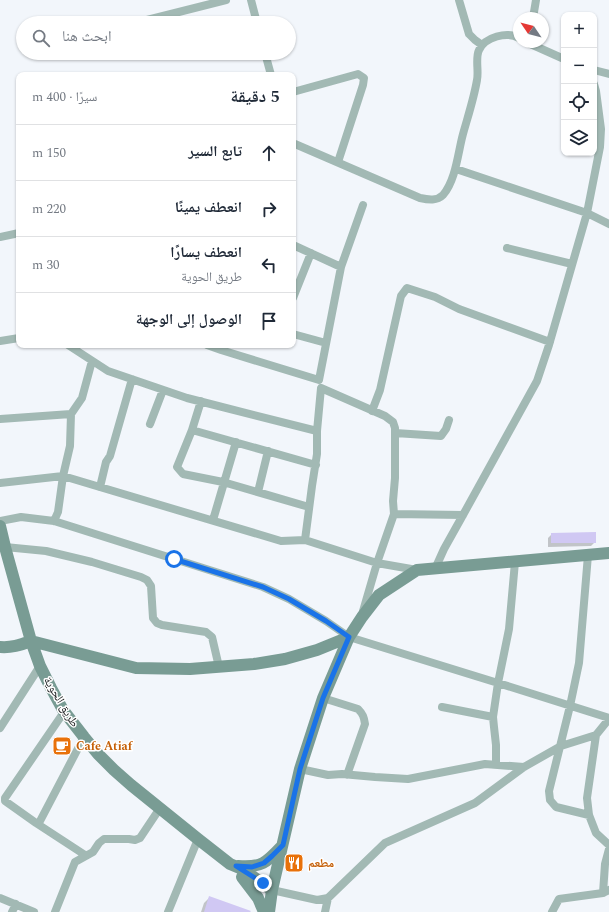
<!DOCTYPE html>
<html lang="ar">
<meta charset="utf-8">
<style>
body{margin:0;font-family:Spectral,"Noto Naskh Arabic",serif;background:#f2f2f3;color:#1f2937;direction:rtl}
.controls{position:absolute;right:12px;top:12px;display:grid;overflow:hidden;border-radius:8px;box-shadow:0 1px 3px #0004}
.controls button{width:36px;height:36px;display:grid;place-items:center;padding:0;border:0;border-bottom:1px solid #e0e1e3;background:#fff;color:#1f2937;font:20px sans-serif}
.compass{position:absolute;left:513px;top:12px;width:36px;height:36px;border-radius:50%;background:#fff;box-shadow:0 1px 3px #0004;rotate:305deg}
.stop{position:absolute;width:12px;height:12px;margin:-9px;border:3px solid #1a73e8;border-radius:50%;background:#fff}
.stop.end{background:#1a73e8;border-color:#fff;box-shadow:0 1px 4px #0008}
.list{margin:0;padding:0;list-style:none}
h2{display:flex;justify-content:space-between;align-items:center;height:52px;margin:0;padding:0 16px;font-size:17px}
h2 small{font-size:13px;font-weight:400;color:#747a83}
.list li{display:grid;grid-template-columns:26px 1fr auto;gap:12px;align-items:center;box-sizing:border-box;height:56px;padding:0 16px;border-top:1px solid #e0e1e3}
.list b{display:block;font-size:15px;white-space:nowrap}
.list p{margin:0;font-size:13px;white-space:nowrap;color:#747a83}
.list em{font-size:13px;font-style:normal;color:#747a83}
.icon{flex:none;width:22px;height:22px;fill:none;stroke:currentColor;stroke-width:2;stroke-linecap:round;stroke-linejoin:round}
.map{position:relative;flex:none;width:609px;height:912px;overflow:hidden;direction:ltr}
.search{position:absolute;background:#fff;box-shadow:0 1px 3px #0004;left:16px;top:16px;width:280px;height:44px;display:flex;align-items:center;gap:10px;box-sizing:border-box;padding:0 14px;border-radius:22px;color:#747a83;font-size:15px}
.panel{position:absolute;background:#fff;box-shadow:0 1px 3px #0004;left:16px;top:72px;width:280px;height:276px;border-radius:8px;direction:rtl}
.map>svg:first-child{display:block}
.shadow{fill:#0003}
.building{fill:#d0c8f3}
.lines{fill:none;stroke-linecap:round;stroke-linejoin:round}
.street{stroke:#a2b9b4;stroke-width:8}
.secondary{stroke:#799c94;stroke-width:12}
.route{stroke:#1a73e8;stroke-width:5}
.labels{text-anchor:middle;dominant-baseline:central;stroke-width:3;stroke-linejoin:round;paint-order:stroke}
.street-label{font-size:12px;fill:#1b1d1f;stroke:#fff}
.food-label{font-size:12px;font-weight:bold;fill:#c56008;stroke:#fff;text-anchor:start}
</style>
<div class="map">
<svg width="609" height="912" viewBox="0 0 609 912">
<rect width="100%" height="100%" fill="#f2f6fb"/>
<!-- shadow -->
<path class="shadow" d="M 552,534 L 595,542 L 591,546 L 548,547 L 548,538 Z
M 209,898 L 245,912 L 201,912 L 204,903 Z"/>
<!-- building -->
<path class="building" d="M 596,532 L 596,543 L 551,543 L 551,533 Z
M 209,896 L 251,911 L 250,912 L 204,912 Z"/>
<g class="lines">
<!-- street -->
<path class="street" d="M 251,0 L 257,23
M 459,0 L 469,34 L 475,40 L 482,45
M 533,18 L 536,0
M 147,20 L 226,0
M 526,42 L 564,59
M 265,53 L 271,75
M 594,70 L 609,74
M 293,92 L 358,74 L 364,78 L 363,85 L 338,162
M 293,144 L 295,144 L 420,198 C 429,200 437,201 443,195 C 456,180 458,152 463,134 C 468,116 474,98 477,80 C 479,71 475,58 479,50 C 485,37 507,31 519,38
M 456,169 L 587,213 L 609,224
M 0,237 L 19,233
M 293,245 L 341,267
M 507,248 L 572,264
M 293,298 L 311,253
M 293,334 L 326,343
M 0,341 L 19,338
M 68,345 L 108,371 L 187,398 L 317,431
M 207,345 L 221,350 L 319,380 L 341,267 L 363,205
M 372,411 L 380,390 L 401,296 L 407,288 L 435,297 L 459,309 L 550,342
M 0,419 L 71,414
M 150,424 L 163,390
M 192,430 L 201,401
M 395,433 L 441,436 L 446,429 L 449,420
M 0,483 L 63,476 L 281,541 L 305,540
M 100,487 L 106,462 L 110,456 L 132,379
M 258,492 L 268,451
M 309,507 L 223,482 L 183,474 L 177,467 L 192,430 L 316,465
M 394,514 L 463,515
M 213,520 L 236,442
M 0,521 L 21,517 L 54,521 L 263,587 L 289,599 L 326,621 L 349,637 L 498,683 L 609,718
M 54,521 L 58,512 L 63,476 L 70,446 L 71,414 L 82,398 L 92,361
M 5,547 L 46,551 L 92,562 L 141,577 L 147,580 L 151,586 L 153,618 L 157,623 L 162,625 L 206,632 L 212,637 L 219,667
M 588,555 L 579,663 L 570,706 L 549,791 L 550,800 L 556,807 L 589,815
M 435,569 L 444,549 L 463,515 L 537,381 L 549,345 L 587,213 L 600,147 L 601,129 L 596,91 L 594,84
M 363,611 L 377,563 L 394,514 L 393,501 L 395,478 L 395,428 L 393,422 L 385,416 L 321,388 L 317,431 L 317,454 L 312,486 L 305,540 L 377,563 L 417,570
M 323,698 L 358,709 C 363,714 364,717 365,724 L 347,775
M 442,707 L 493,717
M 64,712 L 5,798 L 5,801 L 36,823 L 39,823 L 84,737
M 0,728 L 40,666
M 596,735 L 587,798 L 589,815 L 596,833 L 609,845
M 496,764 L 496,745 L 494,727 L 493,717 L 498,683 L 509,629 L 515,562
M 300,769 L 328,775 L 342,774 L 375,777 L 408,779 L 485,764 L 524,767
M 36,823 L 85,855
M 272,890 L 317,900 L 328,898 L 385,843 L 475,803 L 524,767 L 561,746 L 596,735 L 609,719
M 603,893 L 605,864 L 609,849
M 0,898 L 34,912
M 12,912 L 16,904
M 55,912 L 75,862 L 93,852 L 99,843 L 104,839 L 129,839 L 135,840 L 140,838 L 160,808
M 168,912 L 198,839
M 325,912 L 328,898
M 552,912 L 559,899 L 603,893 L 609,890"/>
<!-- secondary -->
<path class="secondary" d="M 0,526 L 5,547 L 31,641 L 40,666 L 51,688 L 63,710 L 84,737 L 98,754 L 114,770 L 131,785 L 198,839 L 230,864 L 242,869 L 272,890
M 0,647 C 11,648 20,645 31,641 L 136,668 L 190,669 L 254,664 L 285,659 L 317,650 L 349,637
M 238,866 C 262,868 267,862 282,846
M 242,877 L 258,898 L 264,912
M 269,912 L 272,890 L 300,769 L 323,698 L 349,637 L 362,617 L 379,595 L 417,570 L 609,553"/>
</g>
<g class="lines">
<!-- route -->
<path class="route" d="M 174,559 L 263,587 L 289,599 L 326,621 L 349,637 L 323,698 L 300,769 L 283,845 L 272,856 L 264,863 L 252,867 L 236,866 L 263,883"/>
</g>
<!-- icons -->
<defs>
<symbol id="cafe-square" viewBox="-11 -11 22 22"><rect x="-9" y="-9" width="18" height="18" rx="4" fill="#e8710a" stroke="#fff"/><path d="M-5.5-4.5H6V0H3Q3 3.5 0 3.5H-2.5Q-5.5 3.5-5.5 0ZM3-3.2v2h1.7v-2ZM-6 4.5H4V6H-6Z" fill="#fff"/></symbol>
<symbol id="restaurant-square" viewBox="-11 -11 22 22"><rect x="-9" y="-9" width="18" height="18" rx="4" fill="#e8710a" stroke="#fff"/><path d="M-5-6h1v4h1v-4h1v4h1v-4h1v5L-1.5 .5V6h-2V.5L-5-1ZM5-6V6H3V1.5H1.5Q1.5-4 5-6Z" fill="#fff"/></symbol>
</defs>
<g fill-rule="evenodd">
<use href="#cafe-square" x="51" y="735" width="22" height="22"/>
<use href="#restaurant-square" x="283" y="852" width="22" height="22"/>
</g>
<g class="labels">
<!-- street labels -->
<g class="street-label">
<text transform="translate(61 702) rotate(59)">طريق الحوية</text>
</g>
<!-- food labels -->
<g class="food-label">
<text x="76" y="746">Cafe Atiaf</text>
<text x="308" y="863">مطعم</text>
</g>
</g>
</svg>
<div class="controls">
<button>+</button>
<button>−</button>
<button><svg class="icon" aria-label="locate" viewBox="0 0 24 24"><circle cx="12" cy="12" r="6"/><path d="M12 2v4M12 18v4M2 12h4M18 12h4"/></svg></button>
<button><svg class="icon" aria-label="layers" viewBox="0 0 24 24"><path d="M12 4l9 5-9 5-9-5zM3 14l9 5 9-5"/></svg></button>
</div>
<svg class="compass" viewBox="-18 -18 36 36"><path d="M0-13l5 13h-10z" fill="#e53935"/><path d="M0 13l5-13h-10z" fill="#747a83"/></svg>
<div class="stop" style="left:174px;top:559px"></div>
<div class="stop end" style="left:263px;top:883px"></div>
<div class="search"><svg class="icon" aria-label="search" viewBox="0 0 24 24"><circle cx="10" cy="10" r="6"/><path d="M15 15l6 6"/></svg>ابحث هنا</div>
<section class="panel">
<h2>5 دقيقة<small>سيرًا · 400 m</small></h2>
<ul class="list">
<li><svg class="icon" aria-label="ahead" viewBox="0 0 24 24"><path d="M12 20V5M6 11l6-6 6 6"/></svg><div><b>تابع السير</b></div><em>150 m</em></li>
<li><svg class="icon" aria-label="right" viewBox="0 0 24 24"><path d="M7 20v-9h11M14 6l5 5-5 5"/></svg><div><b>انعطف يمينًا</b></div><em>220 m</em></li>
<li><svg class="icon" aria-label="left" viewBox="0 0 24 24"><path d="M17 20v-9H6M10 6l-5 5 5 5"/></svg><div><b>انعطف يسارًا</b><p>طريق الحوية</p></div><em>30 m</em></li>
<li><svg class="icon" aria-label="arrive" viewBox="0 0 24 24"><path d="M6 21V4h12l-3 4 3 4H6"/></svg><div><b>الوصول إلى الوجهة</b></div></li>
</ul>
</section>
</div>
